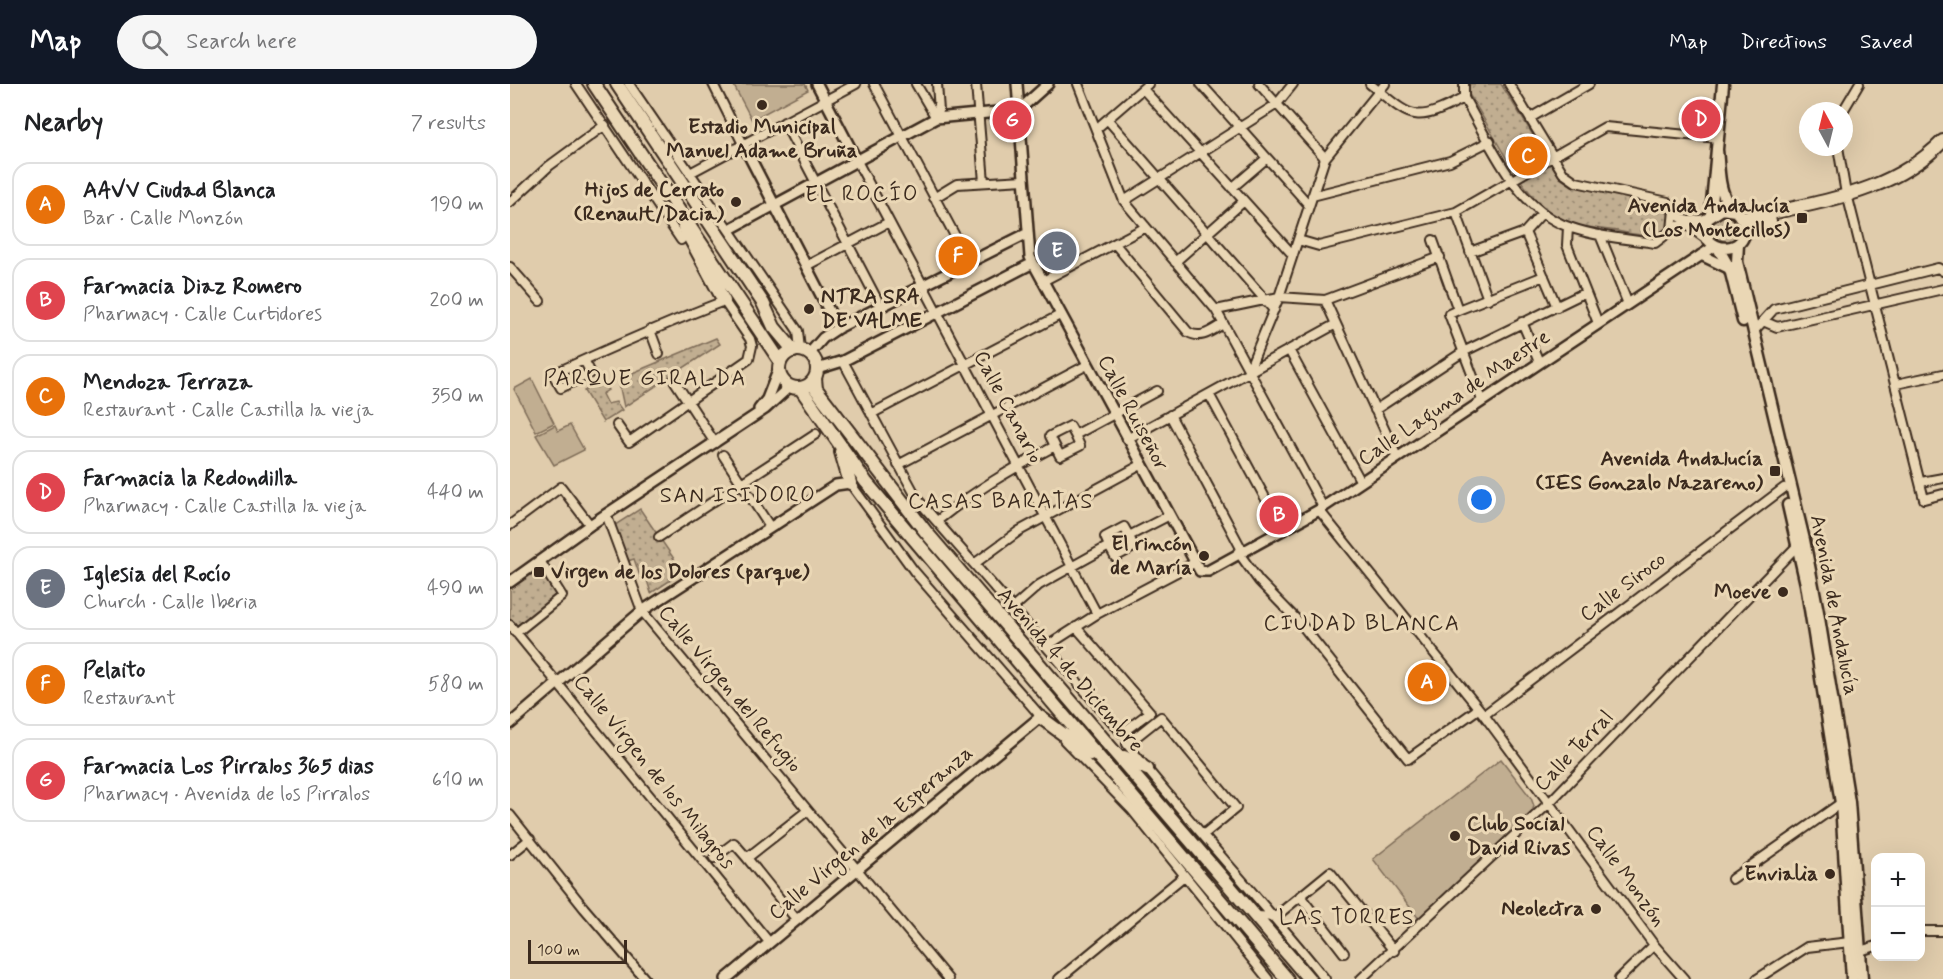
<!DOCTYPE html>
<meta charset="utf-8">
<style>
body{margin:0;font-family:Mynerve,sans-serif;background:#f6f6f6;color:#202124}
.controls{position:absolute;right:18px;bottom:18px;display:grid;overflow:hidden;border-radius:12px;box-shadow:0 6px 24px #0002}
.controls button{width:54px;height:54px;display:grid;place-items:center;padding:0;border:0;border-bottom:2px solid #e0e0e0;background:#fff;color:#202124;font:30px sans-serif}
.compass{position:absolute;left:1289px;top:18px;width:54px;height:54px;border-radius:50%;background:#fff;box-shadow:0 6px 24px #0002;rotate:353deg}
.scale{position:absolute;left:18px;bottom:15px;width:99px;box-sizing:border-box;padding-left:6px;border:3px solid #3b2a1e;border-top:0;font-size:16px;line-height:21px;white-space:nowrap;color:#3b2a1e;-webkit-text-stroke:4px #ead7b5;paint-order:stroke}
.you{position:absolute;left:972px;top:416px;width:21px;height:21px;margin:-15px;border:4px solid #fff;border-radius:50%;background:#1a73e8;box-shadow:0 0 0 9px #1a73e833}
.badge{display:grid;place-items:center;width:39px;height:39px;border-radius:50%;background:#111827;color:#fff;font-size:20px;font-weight:700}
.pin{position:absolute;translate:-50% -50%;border:3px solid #fff;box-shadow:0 2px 6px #0006}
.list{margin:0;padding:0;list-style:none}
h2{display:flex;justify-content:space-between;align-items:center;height:78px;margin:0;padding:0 24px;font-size:26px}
h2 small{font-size:20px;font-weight:400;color:#757577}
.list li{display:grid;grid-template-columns:39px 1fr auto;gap:18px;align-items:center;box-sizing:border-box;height:84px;margin:0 12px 12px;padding:0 12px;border:2px solid #e0e0e0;border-radius:18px}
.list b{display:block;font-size:22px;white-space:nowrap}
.list p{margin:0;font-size:20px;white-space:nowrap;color:#757577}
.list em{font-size:20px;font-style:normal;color:#757577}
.icon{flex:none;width:33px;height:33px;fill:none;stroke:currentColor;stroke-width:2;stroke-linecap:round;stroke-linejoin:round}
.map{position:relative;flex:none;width:1433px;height:895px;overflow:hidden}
header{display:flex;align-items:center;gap:36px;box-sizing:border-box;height:84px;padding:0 30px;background:#111827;color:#fff}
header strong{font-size:28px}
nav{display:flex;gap:33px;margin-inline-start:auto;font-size:21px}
.search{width:420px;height:54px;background:#f6f6f6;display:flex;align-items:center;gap:15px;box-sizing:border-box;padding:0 21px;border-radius:33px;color:#757577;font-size:22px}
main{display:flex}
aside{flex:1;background:#fff}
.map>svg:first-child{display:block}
.green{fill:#c1ae91;stroke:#7e6c58;stroke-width:1.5}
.park{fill:url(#park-dots);stroke:#7e6c58;stroke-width:1.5}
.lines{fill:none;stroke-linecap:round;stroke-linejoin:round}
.minor-casing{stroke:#3b2a1e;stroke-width:12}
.tertiary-casing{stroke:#3b2a1e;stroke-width:14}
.secondary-casing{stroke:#3b2a1e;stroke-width:15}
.primary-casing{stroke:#3b2a1e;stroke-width:16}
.minor{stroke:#ead7b5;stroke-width:8}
.tertiary{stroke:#ead7b5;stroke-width:9}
.secondary{stroke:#ead7b5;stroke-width:10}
.primary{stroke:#ead7b5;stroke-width:12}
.poi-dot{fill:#3b2a1e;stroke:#ead7b5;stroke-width:2}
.labels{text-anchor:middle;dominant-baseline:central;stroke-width:6;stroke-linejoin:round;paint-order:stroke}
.poi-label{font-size:21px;font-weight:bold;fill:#3b2a1e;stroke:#ead7b5;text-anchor:end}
.street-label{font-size:21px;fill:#3b2a1e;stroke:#ead7b5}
.neighbourhood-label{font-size:22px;letter-spacing:1.5px;fill:#3b2a1e;stroke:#ead7b5}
</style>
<header>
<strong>Map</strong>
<div class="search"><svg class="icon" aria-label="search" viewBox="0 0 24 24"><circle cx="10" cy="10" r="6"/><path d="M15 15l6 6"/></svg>Search here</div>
<nav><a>Map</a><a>Directions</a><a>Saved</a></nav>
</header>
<main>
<aside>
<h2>Nearby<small>7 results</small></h2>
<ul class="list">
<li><span class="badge" style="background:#e8710a">A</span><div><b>AAVV Ciudad Blanca</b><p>Bar · Calle Monzón</p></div><em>190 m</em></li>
<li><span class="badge" style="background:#e0444e">B</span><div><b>Farmacia Diaz Romero</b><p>Pharmacy · Calle Curtidores</p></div><em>200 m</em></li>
<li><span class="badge" style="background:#e8710a">C</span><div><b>Mendoza Terraza</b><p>Restaurant · Calle Castilla la vieja</p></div><em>350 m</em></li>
<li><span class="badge" style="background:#e0444e">D</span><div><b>Farmacia la Redondilla</b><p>Pharmacy · Calle Castilla la vieja</p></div><em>440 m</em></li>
<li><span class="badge" style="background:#6b7280">E</span><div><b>Iglesia del Rocío</b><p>Church · Calle Iberia</p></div><em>490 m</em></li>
<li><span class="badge" style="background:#e8710a">F</span><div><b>Pelaito</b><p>Restaurant</p></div><em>580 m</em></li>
<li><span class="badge" style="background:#e0444e">G</span><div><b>Farmacia Los Pirralos 365 dias</b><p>Pharmacy · Avenida de los Pirralos</p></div><em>610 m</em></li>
</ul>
</aside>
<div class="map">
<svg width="1433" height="895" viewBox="0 0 1433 895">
<defs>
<pattern id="park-dots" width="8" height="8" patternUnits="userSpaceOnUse" patternTransform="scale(1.5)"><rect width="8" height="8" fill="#c1ae91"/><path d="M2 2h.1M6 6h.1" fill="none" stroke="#9e8e76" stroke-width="1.8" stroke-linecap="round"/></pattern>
</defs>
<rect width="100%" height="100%" fill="#e0ccac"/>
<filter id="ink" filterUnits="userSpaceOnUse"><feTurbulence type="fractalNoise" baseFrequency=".0167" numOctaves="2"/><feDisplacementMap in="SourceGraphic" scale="12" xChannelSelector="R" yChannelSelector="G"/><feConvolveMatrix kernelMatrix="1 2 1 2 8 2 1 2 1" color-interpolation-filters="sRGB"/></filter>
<g filter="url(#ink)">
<!-- green -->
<path class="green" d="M 223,0 L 295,0 L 298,6 L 242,36 Z
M1201 145a14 14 0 1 1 28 0a14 14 0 1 1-28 0Z
M 22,295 L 44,339 L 26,348 L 4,305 Z
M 45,341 L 48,347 L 60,341 L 74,366 L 44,381 L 26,351 Z
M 991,675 L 1021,714 L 1024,722 L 1022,728 L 909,835 L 863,775 Z"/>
<!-- park -->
<path class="park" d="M 957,0 L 991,0 L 1050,94 L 1062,102 L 1151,120 L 1161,134 L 1157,147 C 1145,155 1121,150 1107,147 C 1091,144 1068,144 1053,137 C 1010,114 985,49 958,9 Z
M 206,254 L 210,260 L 114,323 L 108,295 Z
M 92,297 L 98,306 L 92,310 L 97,320 L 106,318 L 112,326 L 93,338 L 74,307 Z
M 130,425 L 173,488 L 141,509 L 136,493 L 131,495 L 124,475 L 118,477 L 105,441 Z
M 27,485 L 30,485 L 47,512 L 7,544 L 0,537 L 0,505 Z"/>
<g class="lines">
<defs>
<path id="minor" d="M 66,0 L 171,156
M 119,0 L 288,247 L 290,266
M 203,0 L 233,60
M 364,0 L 459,178
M 406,0 L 426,34 L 429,27 L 427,0
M 466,0 L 474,98
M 568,0 L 614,117 L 706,226 L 813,423
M 691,0 L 799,121
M 749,0 L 815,74
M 860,0 C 902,34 903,41 954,14
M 954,0 L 954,14 C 981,60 1006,125 1059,143 C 1087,153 1117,155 1145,159 L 1162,146 L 1164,126 L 1158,118 L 1066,98 L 1053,89 L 999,0
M 633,5 L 783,171
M 1333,27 L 1349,0
M 1020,34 L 1079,0
M 598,36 L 764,226
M 274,38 L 371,223
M 586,45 L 638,0
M 1328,63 L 1336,110
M 347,77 L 587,530
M 180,89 L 346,0
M 722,104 L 757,74
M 802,112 L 940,77 L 980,57
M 424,114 L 447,100 L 514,96
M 614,117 L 767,20 L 783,0
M 0,118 L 39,82 L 95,41
M 1339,118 L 1414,415 L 1433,410
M 946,128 L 978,215
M 1164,130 L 1178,137 L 1197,135
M 1163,142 L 1177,141 L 1196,155
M 1058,143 L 1057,161 L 1088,239
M 1015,148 L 1047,223
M 1090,151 L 1118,220
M 788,156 L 809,162 L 946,128 L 1095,43 L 1208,54
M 923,156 L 948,226 L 939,230 L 972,316
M 605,160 L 678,248 C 691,256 701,247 713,240
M 960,168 L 1015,148 L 1032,129
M 665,178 L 734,117
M 296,182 L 379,138
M 0,183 L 30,217
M 533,197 L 636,143
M 815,216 L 887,373
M 706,226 L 769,213 L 815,216 L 930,173
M 948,226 L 1034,192
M 1253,237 L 1267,243 L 1433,205
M 1012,238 L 1029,278
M 140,246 L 149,270
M 1243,248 L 1264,225 L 1428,184 L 1433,187
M 779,266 L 851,398
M 74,276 L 81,289 L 51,304 L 43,290 C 100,264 156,239 214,217 L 240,255 L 242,262 L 239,275 L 119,358 L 107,341
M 333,277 L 408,416 L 612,649 L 640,628 L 566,543
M 738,288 L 769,213 L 815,74 L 875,0
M 164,296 L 205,359
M 1386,300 L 1433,290
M 699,310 L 772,445
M 865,326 L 953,268 L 1074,209
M 361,330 L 550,231
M 660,331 L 732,466
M 617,355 L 826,240
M 545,362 L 540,352 L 560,342 L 565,351 L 647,307
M 213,371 L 260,443
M 388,381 L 577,281
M 1411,398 L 1433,394
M 340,399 L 404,487 L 533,635
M 809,426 L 974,631 L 1144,861 L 1174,895
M 96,430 L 132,527 L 438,895
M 427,437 C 467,405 500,386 545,362 L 550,372 L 570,362 L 565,351
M 0,441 L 51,403 L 80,441
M 149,453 L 306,350
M 599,462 L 595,453 L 614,443 L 619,452 L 658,432
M 728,468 L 749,497 L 791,540 L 898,675 L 968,625
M 464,480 L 509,447 L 631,381
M 504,523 L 529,501 L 599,462 L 605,473 L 624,463 L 619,452
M 0,541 L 259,858
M 6,549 L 52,512 L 30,477
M 537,562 L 587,530 L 684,479
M 974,631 L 1274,404
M 554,656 L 622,726 L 758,895
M 0,731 L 74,824 L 135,895
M 693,751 L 726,724 L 651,633 L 617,660 C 680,740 751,815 815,895
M 0,771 L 20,755
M 204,774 L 224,759 L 237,774
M 1222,795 L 1331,719
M 790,812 L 834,869
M 747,832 L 765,833 L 820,788 L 884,867
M 286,835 L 237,774 L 297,727
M 1410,847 L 1433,847
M 1350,867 L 1366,862
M 549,895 L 674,792
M 851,895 L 1039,719 L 1288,461
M 1109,895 L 1144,861
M 1247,895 L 1297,863 L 1340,858"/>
<path id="tertiary" d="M 307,0 L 347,77
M 507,0 L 520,173 L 690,487 L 698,487 L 809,426 L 1205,162
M 233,60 L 328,244
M 220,145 L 426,34 L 509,26 L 538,0
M 1191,171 L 1220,185
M 299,270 L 313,254 L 328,244 L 518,149
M 307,285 L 333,277 L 523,179
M 249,325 L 257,315 L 268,287
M 0,498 L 80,441 L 255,325 L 279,303
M 0,640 L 132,527 L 326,401 L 340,399
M 216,895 L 530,633"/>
<path id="secondary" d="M 1207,66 C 1209,82 1208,101 1216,116 C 1220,126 1233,130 1234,141 C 1239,166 1206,172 1195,151 L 1197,135 L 1212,125 L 1225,127
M 1201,130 L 1213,0
M 1228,160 L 1227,178 L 1231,194 L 1294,456 L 1308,528 L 1339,718 L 1352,895
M 1208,164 L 1220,185 L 1233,237
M 1278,421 L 1296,500 L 1331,719 L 1342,895"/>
<path id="primary" d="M 84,0 L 270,277
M 107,0 L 253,219 L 264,243 L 284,267
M 1231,133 L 1244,133 C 1314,116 1380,110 1433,57
M 174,143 L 214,217
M 1235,149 L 1246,141 L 1260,137
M269 285a19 19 0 1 1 38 0a19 19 0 1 1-38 0Z
M 305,294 L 306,305 L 416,448 L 799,895
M 291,305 L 356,398 L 403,454 L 777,895
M 331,368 L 340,399
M 530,633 L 580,670
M 614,673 L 637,685"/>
</defs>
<!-- minor casing -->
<use href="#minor" class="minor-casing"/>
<!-- tertiary casing -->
<use href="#tertiary" class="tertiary-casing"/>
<!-- secondary casing -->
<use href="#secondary" class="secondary-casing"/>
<!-- primary casing -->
<use href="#primary" class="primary-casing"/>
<!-- minor -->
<use href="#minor" class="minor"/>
<!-- tertiary -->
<use href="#tertiary" class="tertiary"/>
<!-- secondary -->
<use href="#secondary" class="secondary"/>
<!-- primary -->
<use href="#primary" class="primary"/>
</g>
</g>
<!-- markers -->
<g class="poi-dot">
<circle cx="252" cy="21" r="6"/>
<circle cx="226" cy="118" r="6"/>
<rect x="1286" y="128" width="12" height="12" rx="3"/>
<circle cx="299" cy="225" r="6"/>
<rect x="1259" y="381" width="12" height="12" rx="3"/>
<circle cx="694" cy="472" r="6"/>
<rect x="23" y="482" width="12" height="12" rx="3"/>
<circle cx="1273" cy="508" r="6"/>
<circle cx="945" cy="752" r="6"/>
<circle cx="1320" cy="790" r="6"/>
<circle cx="1086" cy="825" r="6"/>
</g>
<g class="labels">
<!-- poi labels -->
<g class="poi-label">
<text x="252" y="43" text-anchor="middle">Estadio Municipal<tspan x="252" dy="24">Manuel Adame Bruña</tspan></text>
<text x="214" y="106">Hijos de Cerrato<tspan x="214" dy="24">(Renault/Dacia)</tspan></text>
<text x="1280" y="122">Avenida Andalucía<tspan x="1280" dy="24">(Los Montecillos)</tspan></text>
<text x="311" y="213" text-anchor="start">NTRA SRA<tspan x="311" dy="24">DE VALME</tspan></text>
<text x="1253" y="375">Avenida Andalucía<tspan x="1253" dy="24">(IES Gonzalo Nazareno)</tspan></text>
<text x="682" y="460">El rincón<tspan x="682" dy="24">de María</tspan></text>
<text x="41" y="488" text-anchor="start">Virgen de los Dolores (parque)</text>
<text x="1261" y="508">Moeve</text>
<text x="957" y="740" text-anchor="start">Club Social<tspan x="957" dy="24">David Rivas</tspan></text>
<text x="1308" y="790">Envialia</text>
<text x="1074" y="825">Neolectra</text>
</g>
<!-- street labels -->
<g class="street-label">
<text transform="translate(944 314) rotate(-34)">Calle Laguna de Maestre</text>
<text transform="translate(498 323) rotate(62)">Calle Canario</text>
<text transform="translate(623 329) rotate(62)">Calle Ruiseñor</text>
<text transform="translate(1113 503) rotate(-37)">Calle Siroco</text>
<text transform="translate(1324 521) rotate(79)">Avenida de Andalucía</text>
<text transform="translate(560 586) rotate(49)">Avenida 4 de Diciembre</text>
<text transform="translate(220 605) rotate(50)">Calle Virgen del Refugio</text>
<text transform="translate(1064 667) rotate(-46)">Calle Terral</text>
<text transform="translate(144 688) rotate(51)">Calle Virgen de los Milagros</text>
<text transform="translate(361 749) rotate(-40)">Calle Virgen de la Esperanza</text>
<text transform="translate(1116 792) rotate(54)">Calle Monzón</text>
</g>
<!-- neighbourhood labels -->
<g class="neighbourhood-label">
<text x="352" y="111">EL ROCÍO</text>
<text x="135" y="295">PARQUE GIRALDA</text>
<text x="228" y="412">SAN ISIDORO</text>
<text x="491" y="418">CASAS BARATAS</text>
<text x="852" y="540">CIUDAD BLANCA</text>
<text x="837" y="834">LAS TORRES</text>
</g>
</g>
</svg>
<div class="controls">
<button>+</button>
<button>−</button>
</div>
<svg class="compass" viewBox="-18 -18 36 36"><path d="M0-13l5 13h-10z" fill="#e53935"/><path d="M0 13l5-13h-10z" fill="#757577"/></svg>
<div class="scale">100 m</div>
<div class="you"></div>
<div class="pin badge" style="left:917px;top:598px;background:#e8710a">A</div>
<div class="pin badge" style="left:769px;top:431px;background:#e0444e">B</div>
<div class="pin badge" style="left:1018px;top:72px;background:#e8710a">C</div>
<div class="pin badge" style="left:1191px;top:35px;background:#e0444e">D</div>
<div class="pin badge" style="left:547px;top:167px;background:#6b7280">E</div>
<div class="pin badge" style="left:448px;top:172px;background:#e8710a">F</div>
<div class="pin badge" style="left:502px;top:36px;background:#e0444e">G</div>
</div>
</main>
